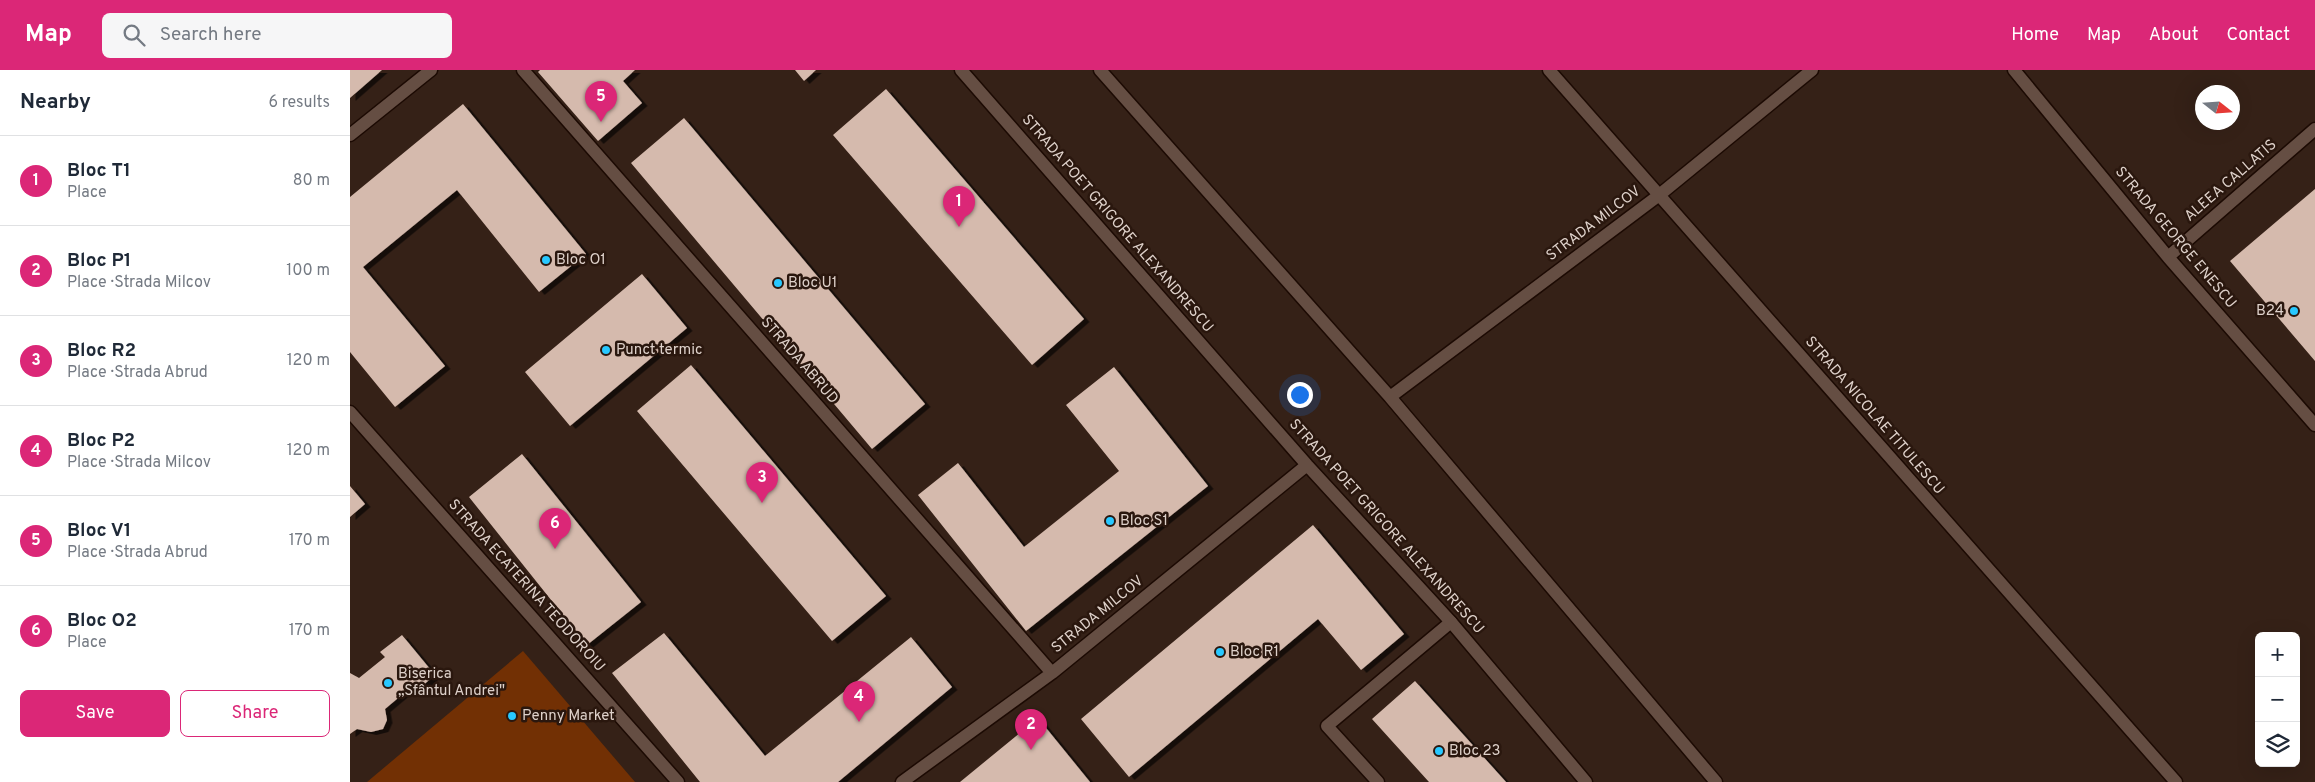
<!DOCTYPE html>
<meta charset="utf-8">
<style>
body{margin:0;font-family:Overpass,sans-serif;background:#f6f6f7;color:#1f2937}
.controls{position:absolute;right:15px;bottom:15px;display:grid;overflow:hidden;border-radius:8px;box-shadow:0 5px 20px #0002}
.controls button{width:45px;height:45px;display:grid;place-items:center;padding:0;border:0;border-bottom:1px solid #e0e1e3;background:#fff;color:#1f2937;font:25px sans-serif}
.compass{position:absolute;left:1845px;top:15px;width:45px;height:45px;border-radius:50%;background:#fff;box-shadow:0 5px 20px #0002;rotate:107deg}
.you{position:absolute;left:949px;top:324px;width:18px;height:18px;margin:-12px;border:4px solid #fff;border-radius:50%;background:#1a73e8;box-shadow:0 0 0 8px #1a73e833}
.badge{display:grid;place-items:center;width:32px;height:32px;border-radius:50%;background:#db2777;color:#fff;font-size:16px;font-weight:700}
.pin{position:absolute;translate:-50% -41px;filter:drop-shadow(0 1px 2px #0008)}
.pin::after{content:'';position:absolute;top:26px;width:18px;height:15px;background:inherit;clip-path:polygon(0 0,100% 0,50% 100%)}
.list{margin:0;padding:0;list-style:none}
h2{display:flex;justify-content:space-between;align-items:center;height:65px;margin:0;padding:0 20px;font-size:21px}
h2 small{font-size:16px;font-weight:400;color:#747a83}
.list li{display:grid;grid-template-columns:32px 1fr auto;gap:15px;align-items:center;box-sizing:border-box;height:90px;padding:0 20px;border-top:1px solid #e0e1e3}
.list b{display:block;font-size:19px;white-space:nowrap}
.list p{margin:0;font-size:16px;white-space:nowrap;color:#747a83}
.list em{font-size:16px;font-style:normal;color:#747a83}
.actions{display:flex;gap:10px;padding:15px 20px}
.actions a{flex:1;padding:11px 0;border:1px solid #db2777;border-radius:8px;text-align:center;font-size:18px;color:#db2777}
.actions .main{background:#db2777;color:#fff}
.icon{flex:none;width:28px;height:28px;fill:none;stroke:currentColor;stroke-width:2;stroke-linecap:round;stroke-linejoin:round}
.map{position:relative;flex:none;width:1965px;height:712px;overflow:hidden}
header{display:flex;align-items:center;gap:30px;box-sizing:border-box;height:70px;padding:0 25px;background:#db2777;color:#fff}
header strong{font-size:24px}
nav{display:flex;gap:28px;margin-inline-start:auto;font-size:18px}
.search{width:350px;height:45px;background:#f6f6f7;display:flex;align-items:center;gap:12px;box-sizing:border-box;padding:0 18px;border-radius:8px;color:#747a83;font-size:19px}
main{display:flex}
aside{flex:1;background:#fff}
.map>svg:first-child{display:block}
.green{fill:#723004}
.building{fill:#d5baad;filter:url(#shadow)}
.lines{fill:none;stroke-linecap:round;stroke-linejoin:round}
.lane-casing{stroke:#1c0a03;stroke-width:15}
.street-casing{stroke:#1c0a03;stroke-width:15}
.lane{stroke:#654e43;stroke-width:12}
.street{stroke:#654e43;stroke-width:12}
.poi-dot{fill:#28c8ff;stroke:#2a170e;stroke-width:2}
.labels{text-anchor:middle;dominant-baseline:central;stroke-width:5;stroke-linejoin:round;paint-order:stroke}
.street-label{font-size:15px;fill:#ded1ca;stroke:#2a170e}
.poi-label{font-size:15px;fill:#ded1ca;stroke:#2a170e;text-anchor:start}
</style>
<header>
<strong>Map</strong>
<div class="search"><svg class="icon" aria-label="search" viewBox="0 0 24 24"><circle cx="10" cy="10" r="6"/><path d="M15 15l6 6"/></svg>Search here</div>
<nav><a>Home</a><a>Map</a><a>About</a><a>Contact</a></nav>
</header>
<main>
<aside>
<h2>Nearby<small>6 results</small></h2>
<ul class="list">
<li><span class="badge">1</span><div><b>Bloc T1</b><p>Place</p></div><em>80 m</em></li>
<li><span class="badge">2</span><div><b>Bloc P1</b><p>Place · Strada Milcov</p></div><em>100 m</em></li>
<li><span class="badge">3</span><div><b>Bloc R2</b><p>Place · Strada Abrud</p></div><em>120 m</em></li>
<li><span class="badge">4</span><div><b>Bloc P2</b><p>Place · Strada Milcov</p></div><em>120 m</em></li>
<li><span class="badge">5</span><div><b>Bloc V1</b><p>Place · Strada Abrud</p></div><em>170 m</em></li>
<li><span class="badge">6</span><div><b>Bloc O2</b><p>Place</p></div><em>170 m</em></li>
</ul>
<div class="actions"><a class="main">Save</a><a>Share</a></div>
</aside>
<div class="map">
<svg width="1965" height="712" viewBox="0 0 1965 712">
<defs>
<filter id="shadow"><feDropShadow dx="5.5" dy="3" stdDeviation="0" flood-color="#0009"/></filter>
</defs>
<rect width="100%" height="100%" fill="#352117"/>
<!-- green -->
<path class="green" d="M 173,581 L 285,712 L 17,712 Z"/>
<!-- building -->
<path class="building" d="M 0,0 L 32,0 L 0,28 Z
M 190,0 L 285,0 L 273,11 L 292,33 L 248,71 L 188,2 Z
M 445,0 L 466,0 L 454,11 Z
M 536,19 L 734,249 L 682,295 L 483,65 Z
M 113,34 L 236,184 L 189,222 L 107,120 L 13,197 L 95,296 L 45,337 L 0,282 L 0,127 Z
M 334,48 L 575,334 L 522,379 L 281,93 Z
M 1965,119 L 1965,291 L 1880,191 Z
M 292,204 L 337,258 L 220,356 L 175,302 Z
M 341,295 L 536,526 L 482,571 L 287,341 Z
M 764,297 L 858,416 L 676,561 L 568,425 L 608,393 L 674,477 L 769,401 L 716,335 Z
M 172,384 L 291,532 L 237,575 L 119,427 Z
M 0,416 L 15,434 L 0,447 Z
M 963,455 L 1054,564 L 1011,600 L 968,549 L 779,707 L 731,649 Z
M 314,563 L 415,686 L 561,567 L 602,617 L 488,712 L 350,712 L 262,603 Z
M 52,565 L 85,605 L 64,623 L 60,618 L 35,639 L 37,650 L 33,659 L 21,662 L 7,659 L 0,664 L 0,603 L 9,608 L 35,587 L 30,582 Z
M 1065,611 L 1156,712 L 1079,712 L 1022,649 Z
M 688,648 L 740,712 L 610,712 Z"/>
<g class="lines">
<defs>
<path id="lane" d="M 1028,712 L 977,656 L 1101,552"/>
<path id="street" d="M 173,0 L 702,603
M 611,0 L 957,395 L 1101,552 L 1236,712
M 750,0 L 1040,327 L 1366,712
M 1199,0 L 1826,712
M 1664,0 L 1818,187 L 1965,355
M 0,65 L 81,0
M 1818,187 L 1965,59
M 1040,327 L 1308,126 L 1462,0
M 0,342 L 328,712
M 552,712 L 702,603 L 957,395"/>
</defs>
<!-- lane casing -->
<use href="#lane" class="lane-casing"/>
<!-- street casing -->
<use href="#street" class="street-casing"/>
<!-- lane -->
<use href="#lane" class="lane"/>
<!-- street -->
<use href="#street" class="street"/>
</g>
<!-- markers -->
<g class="poi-dot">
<circle cx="196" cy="190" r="5"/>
<circle cx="428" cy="213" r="5"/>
<circle cx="1944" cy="241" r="5"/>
<circle cx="256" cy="280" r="5"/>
<circle cx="760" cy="451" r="5"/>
<circle cx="870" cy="582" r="5"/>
<circle cx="38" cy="613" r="5"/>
<circle cx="162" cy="646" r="5"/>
<circle cx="1089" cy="681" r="5"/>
</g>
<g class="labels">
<!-- street labels -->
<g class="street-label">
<text transform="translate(1881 111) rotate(-41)">ALEEA CALLATIS</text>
<text transform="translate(767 154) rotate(49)">STRADA POET GRIGORE ALEXANDRESCU</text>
<text transform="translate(1244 154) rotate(-37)">STRADA MILCOV</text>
<text transform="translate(1825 168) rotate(50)">STRADA GEORGE ENESCU</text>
<text transform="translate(449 291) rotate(49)">STRADA ABRUD</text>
<text transform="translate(1524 346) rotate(49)">STRADA NICOLAE TITULESCU</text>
<text transform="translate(1036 457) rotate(48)">STRADA POET GRIGORE ALEXANDRESCU</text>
<text transform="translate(176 516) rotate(48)">STRADA ECATERINA TEODOROIU</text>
<text transform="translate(748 545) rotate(-39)">STRADA MILCOV</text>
</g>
<!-- poi labels -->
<g class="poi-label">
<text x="206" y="190">Bloc O1</text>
<text x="438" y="213">Bloc U1</text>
<text x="1934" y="241" text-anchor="end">B24</text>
<text x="266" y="280">Punct termic</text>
<text x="770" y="451">Bloc S1</text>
<text x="880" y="582">Bloc R1</text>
<text x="48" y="604">Biserica<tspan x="48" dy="17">„Sfântul Andrei"</tspan></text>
<text x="172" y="646">Penny Market</text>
<text x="1099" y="681">Bloc 23</text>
</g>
</g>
</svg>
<div class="controls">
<button>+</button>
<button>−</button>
<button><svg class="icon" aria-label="layers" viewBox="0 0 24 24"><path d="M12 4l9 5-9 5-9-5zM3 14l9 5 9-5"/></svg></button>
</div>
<svg class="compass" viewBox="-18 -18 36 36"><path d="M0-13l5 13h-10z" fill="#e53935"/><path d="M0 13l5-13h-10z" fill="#747a83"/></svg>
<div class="you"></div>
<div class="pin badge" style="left:609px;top:157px">1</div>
<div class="pin badge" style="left:681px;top:680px">2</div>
<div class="pin badge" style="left:412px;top:433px">3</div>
<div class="pin badge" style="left:509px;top:652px">4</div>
<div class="pin badge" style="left:251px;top:52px">5</div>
<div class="pin badge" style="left:205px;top:479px">6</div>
</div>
</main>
